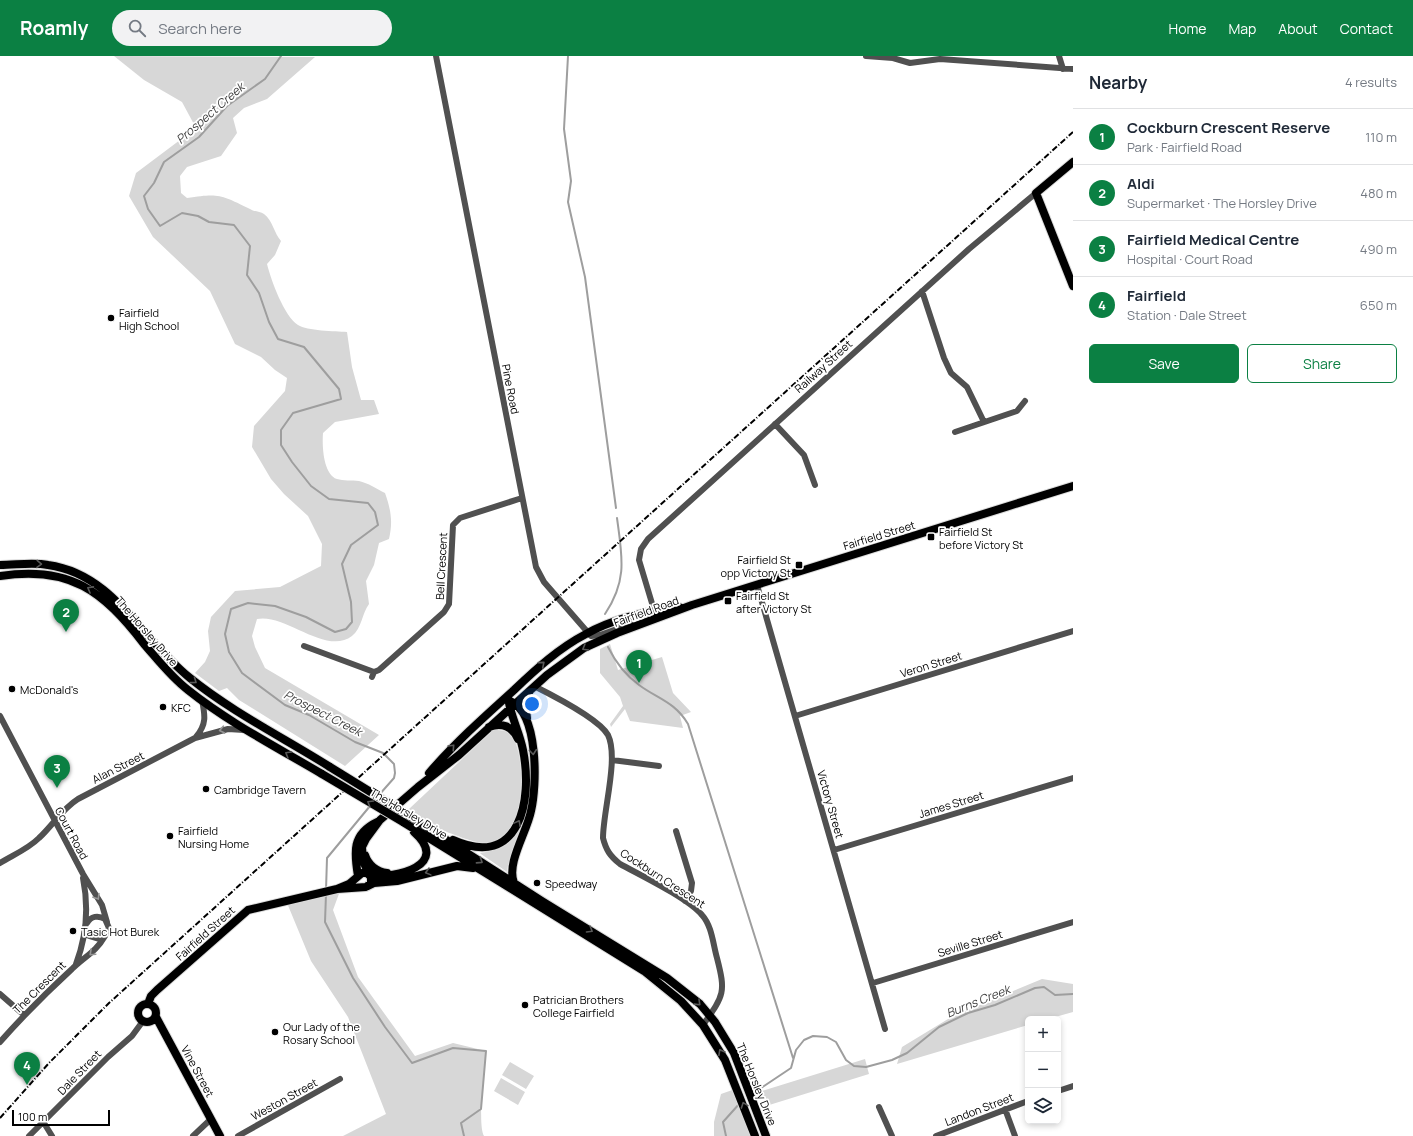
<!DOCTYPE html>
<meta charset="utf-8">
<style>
body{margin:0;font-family:Manrope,sans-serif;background:#f2f2f3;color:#1f2937}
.controls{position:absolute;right:12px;bottom:12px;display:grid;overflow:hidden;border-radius:6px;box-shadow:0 2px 6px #0003}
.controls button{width:36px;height:36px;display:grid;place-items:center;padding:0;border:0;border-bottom:1px solid #e0e1e3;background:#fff;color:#1f2937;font:20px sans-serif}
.scale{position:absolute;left:12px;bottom:10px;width:98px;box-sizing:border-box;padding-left:4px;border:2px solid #000;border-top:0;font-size:11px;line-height:14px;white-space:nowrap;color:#000;-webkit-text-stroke:3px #fff;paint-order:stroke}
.you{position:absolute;left:532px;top:648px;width:14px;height:14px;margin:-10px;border:3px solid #fff;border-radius:50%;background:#1a73e8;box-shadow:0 0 0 6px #1a73e833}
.badge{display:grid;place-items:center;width:26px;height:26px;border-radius:50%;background:#0b8043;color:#fff;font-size:13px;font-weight:700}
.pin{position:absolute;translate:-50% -33px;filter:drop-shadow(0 1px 2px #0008)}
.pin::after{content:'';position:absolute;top:21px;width:14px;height:12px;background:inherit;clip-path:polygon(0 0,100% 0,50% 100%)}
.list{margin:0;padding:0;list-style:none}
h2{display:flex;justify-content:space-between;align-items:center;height:52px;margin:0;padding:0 16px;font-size:17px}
h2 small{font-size:13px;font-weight:400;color:#747a83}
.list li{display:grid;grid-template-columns:26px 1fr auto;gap:12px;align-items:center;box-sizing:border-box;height:56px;padding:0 16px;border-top:1px solid #e0e1e3}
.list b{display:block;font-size:15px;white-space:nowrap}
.list p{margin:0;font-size:13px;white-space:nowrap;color:#747a83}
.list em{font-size:13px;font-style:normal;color:#747a83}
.actions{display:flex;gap:8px;padding:12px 16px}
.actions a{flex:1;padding:9px 0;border:1px solid #0b8043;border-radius:6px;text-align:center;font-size:14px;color:#0b8043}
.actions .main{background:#0b8043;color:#fff}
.icon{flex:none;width:22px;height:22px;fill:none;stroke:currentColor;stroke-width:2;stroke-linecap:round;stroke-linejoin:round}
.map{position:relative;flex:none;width:1073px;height:1080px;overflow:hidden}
header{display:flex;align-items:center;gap:24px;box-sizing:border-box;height:56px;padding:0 20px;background:#0b8043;color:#fff}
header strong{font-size:19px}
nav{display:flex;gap:22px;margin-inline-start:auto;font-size:14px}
.search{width:280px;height:36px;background:#f2f2f3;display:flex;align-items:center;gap:10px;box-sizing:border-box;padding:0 14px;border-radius:22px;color:#747a83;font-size:15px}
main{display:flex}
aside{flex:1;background:#fff}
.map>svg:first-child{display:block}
.green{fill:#d7d7d7}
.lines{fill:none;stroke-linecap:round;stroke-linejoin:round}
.stream{stroke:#9e9e9e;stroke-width:2}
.major-casing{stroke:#dbdbdb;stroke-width:10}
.minor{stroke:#505050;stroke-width:6}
.major{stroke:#000;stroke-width:8}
.rail{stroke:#000;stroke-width:2;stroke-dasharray:6 2 1 2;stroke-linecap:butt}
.major-bridge-casing{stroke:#dbdbdb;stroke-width:10;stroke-linecap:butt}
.major-bridge{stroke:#000;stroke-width:8}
.oneway{stroke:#595959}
.oneway2{stroke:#969696}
.poi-dot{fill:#000;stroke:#fff;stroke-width:1.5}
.labels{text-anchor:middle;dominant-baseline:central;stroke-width:3.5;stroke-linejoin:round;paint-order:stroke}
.poi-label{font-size:11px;fill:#000;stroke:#fff;text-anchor:start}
.street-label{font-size:11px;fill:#000;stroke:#fff}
.water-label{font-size:12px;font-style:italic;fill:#3f3f3f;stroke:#fff}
</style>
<header>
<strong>Roamly</strong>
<div class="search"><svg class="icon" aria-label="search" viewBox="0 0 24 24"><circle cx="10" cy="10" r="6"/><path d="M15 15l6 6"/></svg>Search here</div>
<nav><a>Home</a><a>Map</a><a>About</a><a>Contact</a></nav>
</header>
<main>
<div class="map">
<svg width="1073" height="1080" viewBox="0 0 1073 1080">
<rect width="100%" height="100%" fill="#fff"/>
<!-- green -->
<path class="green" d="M 114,0 L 315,1 L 267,43 L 244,52 L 233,62 L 237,77 L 221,100 L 187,111 L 180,120 L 181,137 L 187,142 C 220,137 221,139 250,153 C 254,156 260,155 264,158 C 273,165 274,177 281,185 L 275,199 L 267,208 C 271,224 284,260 298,269 C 307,275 335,275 347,276 L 352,311 L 361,344 L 374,344 L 379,358 L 335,366 L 323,377 C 322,389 323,418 337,423 C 343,425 352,424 359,425 C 368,427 377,433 385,437 C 391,454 393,466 389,483 L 379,487 L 374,509 L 366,525 L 369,548 C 362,557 362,572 352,580 C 326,600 285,557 257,563 L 252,580 L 255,591 L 265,612 L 379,679 L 345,710 L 239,644 L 227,632 L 219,635 L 195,617 L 205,606 L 210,595 L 208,575 L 211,561 L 235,535 L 280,531 L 321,510 L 322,488 L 308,460 L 284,438 L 271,423 L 252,391 L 254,370 L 285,335 L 287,322 L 275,314 L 261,301 L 235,288 L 210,235 L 153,181 L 129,140 L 136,117 L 196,72 L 182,46 L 144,24 Z
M 610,588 L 618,614 L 662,601 L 673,637 L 691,656 L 680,660 L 683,672 L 630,665 L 625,653 L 611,671 L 610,668 L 623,650 L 620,641 L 600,617 L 600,593 Z
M 493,674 C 500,674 507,674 512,680 C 526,700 525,769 502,783 C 489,792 468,784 455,779 C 439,773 419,767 409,753 Z
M 524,764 C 525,780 508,798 507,816 L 481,798 L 480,797 C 502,795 516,783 524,764 Z
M 340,835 L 333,854 L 358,921 L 415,1000 L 453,987 L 486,995 C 485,1012 477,1067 484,1080 L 343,1080 L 386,1058 L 348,961 L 311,905 L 287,847 Z
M 1042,923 L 1073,928 L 1073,956 L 1048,963 L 1028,963 L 1028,969 L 897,1008 L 902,991 L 953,960 Z
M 865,1003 L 869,1018 L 766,1050 L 762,1035 Z
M 510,1006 L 534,1020 L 526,1033 L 502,1019 Z
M 501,1022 L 525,1036 L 518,1049 L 494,1035 Z
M 738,1032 L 750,1066 L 751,1080 L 714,1080 L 714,1066 L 721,1038 Z"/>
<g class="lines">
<!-- stream -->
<path class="stream" d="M 281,0 L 265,23 L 227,50 L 199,81 L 164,106 L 154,127 L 144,140 L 148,153 L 160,170 L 182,157 L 198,160 L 209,166 L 234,169 L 250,190 L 247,219 L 259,237 L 269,266 L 278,283 L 304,291 L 339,333 L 341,343 L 293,357 L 281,374 L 281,389 L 292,406 L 311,430 L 329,443 L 368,447 L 375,456 L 378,469 L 351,489 L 342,508 L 351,546 L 352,566 L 346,573 L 335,576 L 306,561 L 275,550 L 248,547 L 231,553 L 225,578 L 229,596 L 242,617 L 285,649 L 309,659 L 355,686 L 383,697 L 394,708 L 395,717 L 394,722 L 379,739
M 568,0 L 564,73 L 571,125 L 568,146 L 585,221 L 616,452
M 605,558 C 628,524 622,500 617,462
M 608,591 C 616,607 625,619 639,629 C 658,643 675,646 688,668 L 793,1002
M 326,834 L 327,802 L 370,750
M 326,838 L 325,866 L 353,922 L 385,971 L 412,1007 L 453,992 L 486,995 L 481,1053 L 461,1067 L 464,1080
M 752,1038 L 791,1012 L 796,994 L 804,984 L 813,980 L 827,981 L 836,986 L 846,1004 L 854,1010 L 866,1011 L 892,1004 L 907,997 L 939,971 L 968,957 L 995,949 L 1035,932 L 1044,931 L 1055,939 L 1073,938
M 726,1080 L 723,1066 L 740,1047"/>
<defs>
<path id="major" d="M 1073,106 L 1036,137 L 1073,230
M 0,509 C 16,509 33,506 48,509 C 114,518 142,584 190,622 C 232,656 284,682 330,711
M 0,520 C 70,509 103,535 144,588 C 158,604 171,621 188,634 C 228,666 278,692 322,718
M 510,645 C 539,657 537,730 531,755 C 527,776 506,807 514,827
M 527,662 L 525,646 L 529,637
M 489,671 C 502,666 512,670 518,683
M 429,717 C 455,687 484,661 514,634 C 536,613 559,592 586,578 C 614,562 648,555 679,551
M 403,756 L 542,845 L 667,922 L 700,948 L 715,966 L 734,997 L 766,1080
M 403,766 L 644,915 L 681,945 L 703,969 L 725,1004 L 755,1080
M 453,784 C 520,814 533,744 523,694 C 520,678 512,663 509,647
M 365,799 C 368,809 377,816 387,817
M 369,818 L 363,805 L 362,791 L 366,783 L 380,764 L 418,731 L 459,699 L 547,619 L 584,592 L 617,577 L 692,549 L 1073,430
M 370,819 C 396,823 451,809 414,776
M 358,820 C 354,796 352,778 377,766
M 368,830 L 374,827 L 397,825 L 457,810 L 473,812
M138 957a9 9 0 1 1 18 0a9 9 0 1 1-18 0Z
M 148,948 L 151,940 L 157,934 L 248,854 L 337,833 L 366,831 L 371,827 L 371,821 L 367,817 L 362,817 L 349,828 L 337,833
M 156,961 L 220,1080"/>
</defs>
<!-- major casing -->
<use href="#major" class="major-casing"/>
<!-- minor -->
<path class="minor" d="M 436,0 L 536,511 L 544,526 L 591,580 L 600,579 L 631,568
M 866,0 L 893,2 L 910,7 L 940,3 L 1073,13
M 1059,0 L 1063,13
M 922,235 L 944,302 L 951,317 L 967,331 L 984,366
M 775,368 L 804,399 L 815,429
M 955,376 L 1017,355 L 1025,345
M 757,529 L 885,973
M 654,554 L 639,504 L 641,493 L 648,483 L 969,193 L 1036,137
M 304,590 L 374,616
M 372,621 L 374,616 L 379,614 L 444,556 L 449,548 L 453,469 L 460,462 L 522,442
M 534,630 C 552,639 599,663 608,679 C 619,702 603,755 603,782 C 606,794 610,800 620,808 C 640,819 688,842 702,859 C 712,870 713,888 717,902 C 726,937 724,939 703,969
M 0,660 L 83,818 L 102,849 L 107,866
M 795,660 L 1073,575
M 196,681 C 207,668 205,659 202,644
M 612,704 L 659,710
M 676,775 L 692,827 L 691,835 L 685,845
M 834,794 L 1073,722
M 0,807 C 13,799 28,793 39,782 C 53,769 62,753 78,743 L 195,682 L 228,673 L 244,674
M 86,874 L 89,880 L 99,883 L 105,880 L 109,872 L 105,863 C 98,859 91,860 87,867
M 76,908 C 87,879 89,852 83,822
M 873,927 L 1073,866
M 0,938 L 24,959
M 0,986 C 23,960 47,936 72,913 C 84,901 96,896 105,880
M 1058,1035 L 1073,1030
M 879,1051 L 892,1080
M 1005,1053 L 1015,1080
M 44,1067 L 52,1080
M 29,1080 L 108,1001 L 132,980 L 143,965
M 193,1080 L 211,1063
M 238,1080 L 340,1023
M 936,1080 L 1028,1045"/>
<!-- major -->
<use href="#major" class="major"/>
<!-- rail -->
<path class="rail" d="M 0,1062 L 49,1007 L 109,947 L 1073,76"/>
<defs>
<path id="major-bridge" d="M 330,711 L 403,756
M 322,718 L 403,766"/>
</defs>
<!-- major-bridge casing -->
<use href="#major-bridge" class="major-bridge-casing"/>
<!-- major-bridge -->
<use href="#major-bridge" class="major-bridge"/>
</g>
<!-- one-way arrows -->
<defs><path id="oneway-chevron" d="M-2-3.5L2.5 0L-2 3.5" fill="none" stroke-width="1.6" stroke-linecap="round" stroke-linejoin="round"/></defs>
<g class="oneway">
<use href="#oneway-chevron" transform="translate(39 508) rotate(2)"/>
<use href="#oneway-chevron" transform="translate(90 533) rotate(-151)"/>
<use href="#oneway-chevron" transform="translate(585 592) rotate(150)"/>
<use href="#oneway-chevron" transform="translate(542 608) rotate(-40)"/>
<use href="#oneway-chevron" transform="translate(194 625) rotate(36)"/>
<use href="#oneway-chevron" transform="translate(452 691) rotate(-47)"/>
<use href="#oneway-chevron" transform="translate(533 696) rotate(85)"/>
<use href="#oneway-chevron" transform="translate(288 698) rotate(-149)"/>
<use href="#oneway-chevron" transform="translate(370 747) rotate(-149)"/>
<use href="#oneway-chevron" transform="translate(518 767) rotate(-62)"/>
<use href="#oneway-chevron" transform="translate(480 805) rotate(33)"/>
<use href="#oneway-chevron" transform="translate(428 816) rotate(165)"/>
<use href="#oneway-chevron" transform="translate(590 874) rotate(31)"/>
<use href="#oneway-chevron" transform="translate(698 947) rotate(44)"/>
<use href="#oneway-chevron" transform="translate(721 996) rotate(-119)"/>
<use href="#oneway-chevron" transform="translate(744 1049) rotate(-110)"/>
</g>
<g class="oneway2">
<use href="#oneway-chevron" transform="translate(222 674) rotate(169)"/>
<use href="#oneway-chevron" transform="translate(97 841) rotate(58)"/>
<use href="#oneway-chevron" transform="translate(92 897) rotate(137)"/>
</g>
<!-- markers -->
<g class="poi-dot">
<circle cx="111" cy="262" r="4"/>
<rect x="927" y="477" width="8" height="8" rx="2"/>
<rect x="795" y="505" width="8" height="8" rx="2"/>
<rect x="724" y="541" width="8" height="8" rx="2"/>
<circle cx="12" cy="633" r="4"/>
<circle cx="163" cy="651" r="4"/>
<circle cx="206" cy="733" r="4"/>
<circle cx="170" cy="780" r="4"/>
<circle cx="537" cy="827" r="4"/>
<circle cx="73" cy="875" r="4"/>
<circle cx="525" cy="949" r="4"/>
<circle cx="275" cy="976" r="4"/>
</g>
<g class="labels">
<!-- poi labels -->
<g class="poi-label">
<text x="119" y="256">Fairfield<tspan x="119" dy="13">High School</tspan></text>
<text x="939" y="475">Fairfield St<tspan x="939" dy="13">before Victory St</tspan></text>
<text x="791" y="503" text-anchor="end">Fairfield St<tspan x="791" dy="13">opp Victory St</tspan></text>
<text x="736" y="539">Fairfield St<tspan x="736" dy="13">after Victory St</tspan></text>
<text x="20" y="633">McDonald's</text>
<text x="171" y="651">KFC</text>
<text x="214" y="733">Cambridge Tavern</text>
<text x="178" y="774">Fairfield<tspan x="178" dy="13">Nursing Home</tspan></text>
<text x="545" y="827">Speedway</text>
<text x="81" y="875">Tasic Hot Burek</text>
<text x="533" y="943">Patrician Brothers<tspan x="533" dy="13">College Fairfield</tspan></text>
<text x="283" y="970">Our Lady of the<tspan x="283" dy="13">Rosary School</tspan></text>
</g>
<!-- street labels -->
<g class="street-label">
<text transform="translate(823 310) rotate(-42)">Railway Street</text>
<text transform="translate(511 333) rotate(79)">Pine Road</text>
<text transform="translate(879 479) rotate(-17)">Fairfield Street</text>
<text transform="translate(441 510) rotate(-87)">Bell Crescent</text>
<text transform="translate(646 555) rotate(-20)">Fairfield Road</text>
<text transform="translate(147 575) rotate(49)">The Horsley Drive</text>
<text transform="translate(931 608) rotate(-17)">Veron Street</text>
<text transform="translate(118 711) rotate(-27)">Alan Street</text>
<text transform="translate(831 748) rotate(74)">Victory Street</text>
<text transform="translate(951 748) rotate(-17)">James Street</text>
<text transform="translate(409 757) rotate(31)">The Horsley Drive</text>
<text transform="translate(72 777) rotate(62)">Court Road</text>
<text transform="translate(663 822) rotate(33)">Cockburn Crescent</text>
<text transform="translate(205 877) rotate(-42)">Fairfield Street</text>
<text transform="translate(970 887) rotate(-17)">Seville Street</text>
<text transform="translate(39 931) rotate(-45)">The Crescent</text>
<text transform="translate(198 1015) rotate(62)">Vine Street</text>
<text transform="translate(79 1016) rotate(-46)">Dale Street</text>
<text transform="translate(757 1028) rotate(68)">The Horsley Drive</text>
<text transform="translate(284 1043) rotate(-29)">Weston Street</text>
<text transform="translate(979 1053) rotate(-21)">Landon Street</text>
</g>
<!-- water labels -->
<g class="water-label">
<text transform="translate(210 57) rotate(-41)">Prospect Creek</text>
<text transform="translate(323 657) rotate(27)">Prospect Creek</text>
<text transform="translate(978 945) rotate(-22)">Burns Creek</text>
</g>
</g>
</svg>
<div class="controls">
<button>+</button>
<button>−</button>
<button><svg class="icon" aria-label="layers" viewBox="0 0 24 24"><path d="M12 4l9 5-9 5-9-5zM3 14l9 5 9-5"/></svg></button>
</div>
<div class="scale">100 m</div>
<div class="you"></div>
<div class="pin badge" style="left:639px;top:627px">1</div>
<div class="pin badge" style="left:66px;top:576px">2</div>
<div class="pin badge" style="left:57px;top:732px">3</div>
<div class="pin badge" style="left:27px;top:1029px">4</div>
</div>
<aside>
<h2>Nearby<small>4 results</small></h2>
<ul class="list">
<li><span class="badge">1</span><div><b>Cockburn Crescent Reserve</b><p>Park · Fairfield Road</p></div><em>110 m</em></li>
<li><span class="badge">2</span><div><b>Aldi</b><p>Supermarket · The Horsley Drive</p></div><em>480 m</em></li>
<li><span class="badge">3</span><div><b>Fairfield Medical Centre</b><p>Hospital · Court Road</p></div><em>490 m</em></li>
<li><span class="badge">4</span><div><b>Fairfield</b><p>Station · Dale Street</p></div><em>650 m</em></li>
</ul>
<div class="actions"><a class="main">Save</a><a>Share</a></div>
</aside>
</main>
